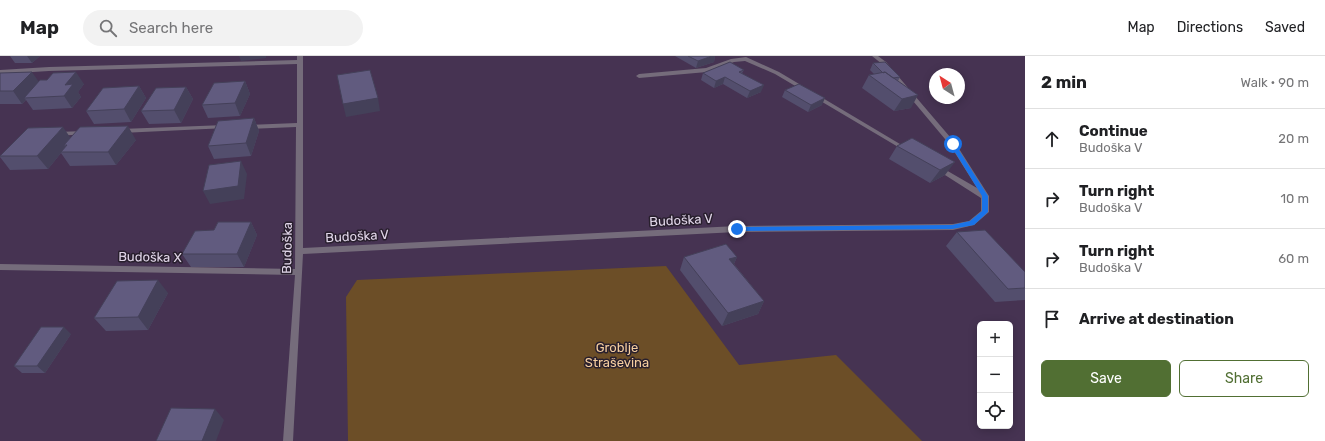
<!DOCTYPE html>
<meta charset="utf-8">
<style>
body{margin:0;font-family:Rubik,sans-serif;background:#f2f2f2;color:#202124}
.controls{position:absolute;right:12px;bottom:12px;display:grid;overflow:hidden;border-radius:6px;box-shadow:0 2px 10px #0003}
.controls button{width:36px;height:36px;display:grid;place-items:center;padding:0;border:0;border-bottom:1px solid #e0e0e0;background:#fff;color:#202124;font:20px sans-serif}
.compass{position:absolute;left:929px;top:12px;width:36px;height:36px;border-radius:50%;background:#fff;box-shadow:0 2px 10px #0003;rotate:324deg}
.stop{position:absolute;width:12px;height:12px;margin:-9px;border:3px solid #1a73e8;border-radius:50%;background:#fff}
.stop.end{background:#1a73e8;border-color:#fff;box-shadow:0 1px 4px #0008}
.list{margin:0;padding:0;list-style:none}
h2{display:flex;justify-content:space-between;align-items:center;height:52px;margin:0;padding:0 16px;font-size:17px}
h2 small{font-size:13px;font-weight:400;color:#757577}
.list li{display:grid;grid-template-columns:26px 1fr auto;gap:12px;align-items:center;box-sizing:border-box;height:60px;padding:0 16px;border-top:1px solid #e0e0e0}
.list b{display:block;font-size:15px;white-space:nowrap}
.list p{margin:0;font-size:13px;white-space:nowrap;color:#757577}
.list em{font-size:13px;font-style:normal;color:#757577}
.actions{display:flex;gap:8px;padding:12px 16px}
.actions a{flex:1;padding:9px 0;border:1px solid #516f33;border-radius:6px;text-align:center;font-size:14px;color:#516f33}
.actions .main{background:#516f33;color:#fff}
.icon{flex:none;width:22px;height:22px;fill:none;stroke:currentColor;stroke-width:2;stroke-linecap:round;stroke-linejoin:round}
.map{position:relative;flex:none;width:1025px;height:385px;overflow:hidden}
header{display:flex;align-items:center;gap:24px;box-sizing:border-box;height:56px;padding:0 20px;background:#fff;border-bottom:1px solid #e0e0e0}
header strong{font-size:19px}
nav{display:flex;gap:22px;margin-inline-start:auto;font-size:14px}
.search{width:280px;height:36px;background:#f2f2f2;display:flex;align-items:center;gap:10px;box-sizing:border-box;padding:0 14px;border-radius:22px;color:#757577;font-size:15px}
main{display:flex}
aside{flex:1;background:#fff}
.map>svg:first-child{display:block}
.green{fill:#6c4e27}
.lines{fill:none;stroke-linecap:round;stroke-linejoin:round}
.minor{fill:#756c7b;fill-rule:evenodd}
.wall{fill:#534e6d}
.shaded-wall{fill:#444059}
.building{fill:#615b7f;stroke:#444059}
.route{fill:#1a73e8}
.labels{text-anchor:middle;dominant-baseline:central;stroke-width:3;stroke-linejoin:round;paint-order:stroke}
.street-label{font-size:13px;fill:#e0d5e8;stroke:#281f2d}
.park-label{font-size:13px;fill:#f6ce9f;stroke:#281f2d}
</style>
<header>
<strong>Map</strong>
<div class="search"><svg class="icon" aria-label="search" viewBox="0 0 24 24"><circle cx="10" cy="10" r="6"/><path d="M15 15l6 6"/></svg>Search here</div>
<nav><a>Map</a><a>Directions</a><a>Saved</a></nav>
</header>
<main>
<div class="map">
<svg width="1025" height="385" viewBox="0 0 1025 385">
<rect width="100%" height="100%" fill="#463352"/>
<!-- green -->
<path class="green" d="M 666,210 L 739,309 L 836,299 L 922,385 L 348,385 L 346,241 L 357,224 Z"/>
<g class="lines">
<!-- minor -->
<path class="minor" d="M 297,0 L 303,0 L 303,192 L 737,170 L 953,168 L 969,165 L 981,155 L 981,142 L 934,112 L 937,110 L 939,110 L 977,132 L 950,89 L 882,8 L 872,0 L 878,0 L 886,6 L 956,88 L 989,140 L 989,156 L 974,169 L 953,174 L 737,176 L 303,198 L 293,385 L 283,385 L 295,219 L 0,214 L 0,208 L 295,213 L 296,71 L 247,73 L 244,71 L 247,69 L 297,67 L 297,8 L 49,15 L 0,18 L 0,14 L 49,11 L 297,4 Z
M 746,1 L 779,16 L 910,94 L 907,96 L 905,95 L 775,18 L 745,5 L 734,6 L 707,16 L 639,22 L 636,20 L 639,18 L 706,12 L 731,3 Z
M 225,69 L 227,70 L 227,72 L 121,77 L 118,75 L 121,73 Z
M 85,75 L 88,77 L 87,78 L 57,80 L 54,78 L 57,76 Z"/>
</g>
<!-- wall -->
<path class="wall" d="M 10,0 L 40,0 L 32,7 L 15,7 Z
M 675,0 L 715,0 L 714,6 L 696,12 Z
M 873,7 L 900,21 L 898,25 L 911,52 L 894,55 L 862,32 L 869,19 L 874,18 L 870,14 Z
M 744,14 L 742,17 L 761,36 L 747,42 L 723,28 L 714,32 L 701,24 L 703,17 Z
M 0,17 L 39,26 L 84,28 L 78,36 L 81,41 L 72,52 L 33,54 L 26,44 L 22,48 L 0,48 Z
M 245,25 L 250,38 L 240,60 L 208,62 L 202,49 Z
M 139,30 L 146,42 L 131,66 L 94,68 L 86,55 Z
M 186,31 L 193,43 L 181,67 L 149,68 L 141,55 Z
M 785,34 L 822,49 L 808,56 L 782,41 Z
M 254,62 L 259,75 L 251,100 L 214,103 L 208,90 Z
M 70,82 L 136,84 L 116,109 L 70,110 L 61,97 L 48,113 L 10,114 L 0,101 L 0,100 Z
M 912,82 L 945,119 L 930,127 L 889,103 L 897,90 Z
M 251,166 L 257,179 L 244,211 L 191,211 L 182,198 L 214,174 Z
M 957,176 L 1025,216 L 1025,244 L 995,246 L 946,190 Z
M 684,201 L 737,201 L 734,208 L 764,245 L 758,258 L 722,270 L 680,214 Z
M 168,237 L 148,274 L 106,275 L 94,262 Z
M 71,278 L 45,317 L 22,317 L 14,310 Z"/>
<!-- shaded-wall -->
<path class="shaded-wall" d="M 27,0 L 40,0 L 32,7 Z
M 239,0 L 266,0 L 266,2 L 241,5 Z
M 712,0 L 715,0 L 714,6 L 696,12 L 698,5 Z
M 32,16 L 41,29 L 24,42 L 26,44 L 22,48 L 13,35 Z
M 76,16 L 84,28 L 78,36 L 81,41 L 72,52 L 64,40 L 65,29 Z
M 725,21 L 723,28 L 714,32 L 716,25 Z
M 245,25 L 250,38 L 240,60 L 235,47 Z
M 764,29 L 761,36 L 747,42 L 750,35 Z
M 139,30 L 146,42 L 131,66 L 124,53 Z
M 186,31 L 193,43 L 181,67 L 174,54 Z
M 918,39 L 911,52 L 894,55 L 902,43 Z
M 378,42 L 380,55 L 346,61 L 343,48 Z
M 825,42 L 822,49 L 808,56 L 811,49 Z
M 254,62 L 259,75 L 251,100 L 246,87 Z
M 128,70 L 136,84 L 116,109 L 108,96 Z
M 63,71 L 72,84 L 67,89 L 64,89 L 66,92 L 61,96 L 61,97 L 48,113 L 37,100 Z
M 241,105 L 247,118 L 244,143 L 210,148 L 203,135 Z
M 955,106 L 945,119 L 930,127 L 940,114 Z
M 251,166 L 257,179 L 244,211 L 237,198 Z
M 737,201 L 731,214 L 729,203 Z
M 158,224 L 168,237 L 148,274 L 138,261 Z
M 764,245 L 758,258 L 722,270 L 728,257 Z
M 64,271 L 71,278 L 45,317 L 37,310 Z
M 215,353 L 224,364 L 216,385 L 202,385 Z"/>
<!-- building -->
<path class="building" d="M 688,0 L 712,0 L 698,5 Z
M 730,6 L 744,14 L 739,16 L 764,29 L 750,35 L 725,21 L 716,25 L 703,17 Z
M 885,6 L 900,21 L 893,22 L 885,16 L 883,17 L 873,7 Z
M 370,14 L 378,42 L 343,48 L 337,19 Z
M 32,16 L 13,35 L 0,35 L 0,17 Z
M 76,16 L 65,29 L 73,28 L 64,40 L 24,42 L 40,24 L 47,24 L 53,17 Z
M 885,16 L 918,39 L 902,43 L 869,19 Z
M 245,25 L 235,47 L 202,49 L 214,27 Z
M 799,28 L 825,42 L 811,49 L 785,34 Z
M 139,30 L 124,53 L 86,55 L 103,32 Z
M 186,31 L 174,54 L 141,55 L 156,32 Z
M 254,62 L 246,87 L 208,90 L 218,65 Z
M 128,70 L 108,96 L 61,96 L 67,89 L 64,89 L 80,71 Z
M 63,71 L 37,100 L 0,100 L 28,72 Z
M 912,82 L 955,106 L 940,114 L 897,90 Z
M 241,105 L 238,130 L 203,135 L 209,109 Z
M 218,166 L 251,166 L 237,198 L 182,198 L 195,175 L 214,174 Z
M 985,174 L 1025,216 L 1025,232 L 1008,233 L 957,176 Z
M 726,188 L 737,201 L 729,203 L 764,245 L 728,257 L 684,201 Z
M 158,224 L 138,261 L 94,262 L 117,225 Z
M 41,271 L 64,271 L 37,310 L 14,310 Z
M 171,352 L 215,353 L 202,385 L 156,385 Z"/>
<!-- route -->
<path class="route" d="M 953,86 L 955,88 L 988,140 L 988,156 L 974,169 L 952,173 L 737,175 L 734,173 L 737,171 L 952,169 L 970,165 L 982,155 L 982,140 L 950,88 Z"/>
<g class="labels">
<!-- street labels -->
<g class="street-label">
<text transform="translate(681 164) rotate(-3)">Budoška V</text>
<text transform="translate(357 180) rotate(-3)">Budoška V</text>
<text transform="translate(287 192) rotate(-89)">Budoška</text>
<text transform="translate(150 201) rotate(1)">Budoška X</text>
</g>
<!-- park labels -->
<g class="park-label">
<text x="617" y="291">Groblje<tspan x="617" dy="15">Straševina</tspan></text>
</g>
</g>
</svg>
<div class="controls">
<button>+</button>
<button>−</button>
<button><svg class="icon" aria-label="locate" viewBox="0 0 24 24"><circle cx="12" cy="12" r="6"/><path d="M12 2v4M12 18v4M2 12h4M18 12h4"/></svg></button>
</div>
<svg class="compass" viewBox="-18 -18 36 36"><path d="M0-13l5 13h-10z" fill="#e53935"/><path d="M0 13l5-13h-10z" fill="#757577"/></svg>
<div class="stop" style="left:953px;top:88px"></div>
<div class="stop end" style="left:737px;top:173px"></div>
</div>
<aside>
<h2>2 min<small>Walk · 90 m</small></h2>
<ul class="list">
<li><svg class="icon" aria-label="ahead" viewBox="0 0 24 24"><path d="M12 20V5M6 11l6-6 6 6"/></svg><div><b>Continue</b><p>Budoška V</p></div><em>20 m</em></li>
<li><svg class="icon" aria-label="right" viewBox="0 0 24 24"><path d="M7 20v-9h11M14 6l5 5-5 5"/></svg><div><b>Turn right</b><p>Budoška V</p></div><em>10 m</em></li>
<li><svg class="icon" aria-label="right" viewBox="0 0 24 24"><path d="M7 20v-9h11M14 6l5 5-5 5"/></svg><div><b>Turn right</b><p>Budoška V</p></div><em>60 m</em></li>
<li><svg class="icon" aria-label="arrive" viewBox="0 0 24 24"><path d="M6 21V4h12l-3 4 3 4H6"/></svg><div><b>Arrive at destination</b></div></li>
</ul>
<div class="actions"><a class="main">Save</a><a>Share</a></div>
</aside>
</main>
